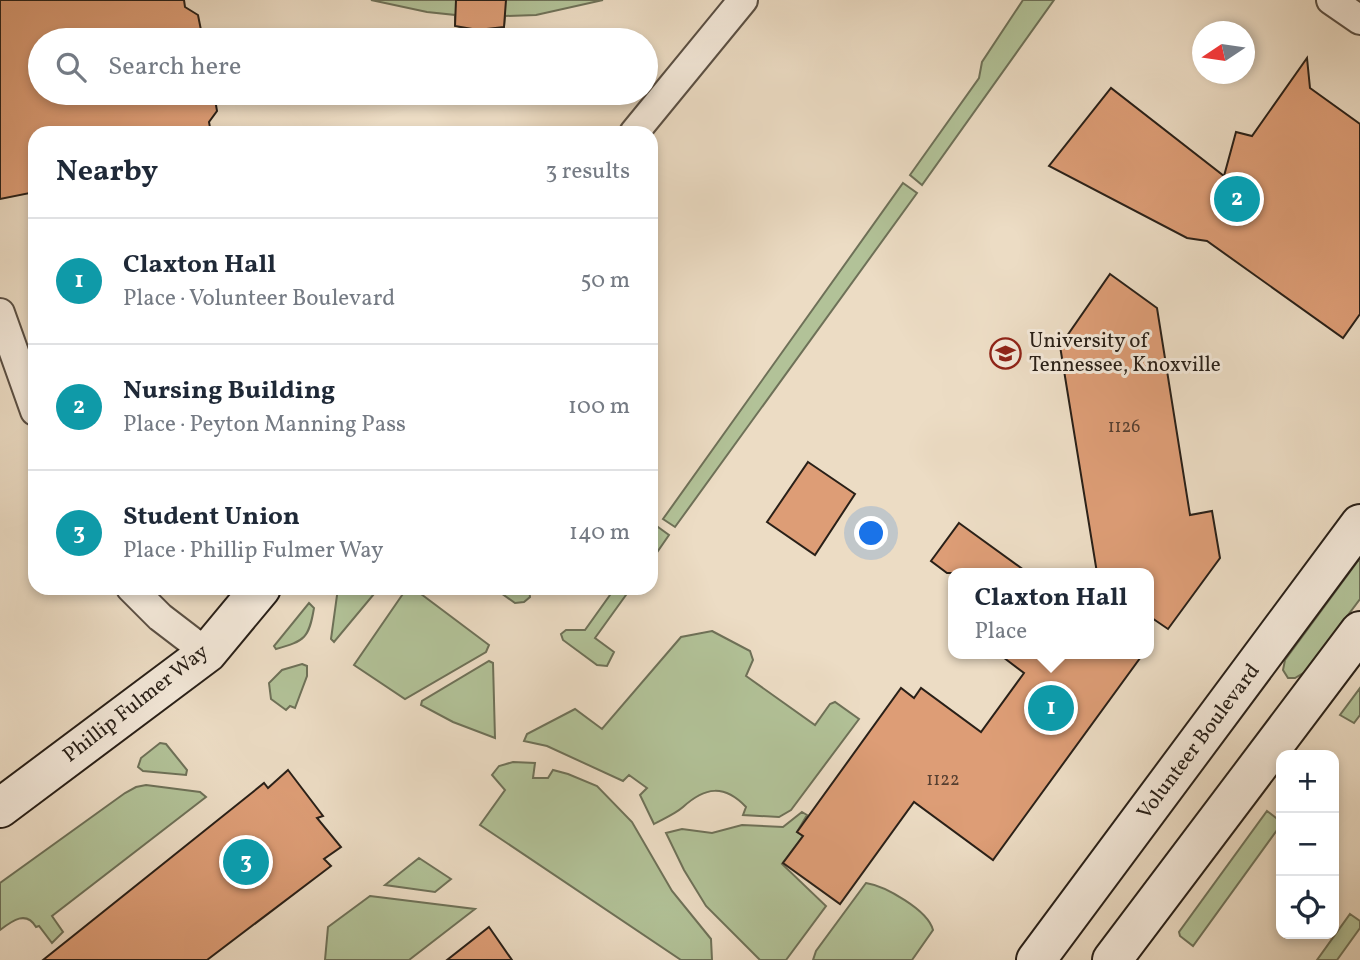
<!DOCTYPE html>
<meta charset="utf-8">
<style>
body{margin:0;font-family:Vollkorn,serif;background:#f6f6f7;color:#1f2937}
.controls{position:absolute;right:21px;bottom:21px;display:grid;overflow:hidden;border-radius:14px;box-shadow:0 4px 10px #0003}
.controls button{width:63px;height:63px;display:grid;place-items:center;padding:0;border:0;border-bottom:2px solid #e0e1e3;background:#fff;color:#1f2937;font:35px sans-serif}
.compass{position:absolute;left:1192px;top:21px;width:63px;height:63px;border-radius:50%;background:#fff;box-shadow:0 4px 10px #0003;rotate:257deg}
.you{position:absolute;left:872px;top:534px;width:24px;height:24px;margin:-18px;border:5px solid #fff;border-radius:50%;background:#1a73e8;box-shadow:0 0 0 10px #1a73e833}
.badge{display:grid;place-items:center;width:46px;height:46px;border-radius:50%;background:#8f2418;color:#fff;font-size:23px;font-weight:700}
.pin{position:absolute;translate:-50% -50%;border:4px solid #fff;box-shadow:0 2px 7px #0006}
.popup{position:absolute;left:948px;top:568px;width:206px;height:91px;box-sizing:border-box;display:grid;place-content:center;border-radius:14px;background:#fff;filter:drop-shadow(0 2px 5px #0005);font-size:23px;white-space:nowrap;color:#747a83}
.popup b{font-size:26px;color:#1f2937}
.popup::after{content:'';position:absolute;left:50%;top:100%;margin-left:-14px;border:14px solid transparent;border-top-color:#fff}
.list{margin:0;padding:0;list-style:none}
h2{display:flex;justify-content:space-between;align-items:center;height:91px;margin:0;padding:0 28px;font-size:30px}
h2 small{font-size:23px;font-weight:400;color:#747a83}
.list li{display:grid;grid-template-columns:46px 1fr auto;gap:21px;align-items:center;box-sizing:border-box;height:126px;padding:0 28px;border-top:2px solid #e0e1e3}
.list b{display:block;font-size:26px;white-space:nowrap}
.list p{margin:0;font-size:23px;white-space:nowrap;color:#747a83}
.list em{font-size:23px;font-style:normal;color:#747a83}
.icon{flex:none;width:38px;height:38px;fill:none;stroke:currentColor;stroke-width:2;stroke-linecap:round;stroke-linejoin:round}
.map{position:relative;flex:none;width:1360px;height:960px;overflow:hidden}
.search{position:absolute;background:#fff;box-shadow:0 4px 10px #0003;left:28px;top:28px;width:630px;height:77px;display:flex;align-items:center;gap:18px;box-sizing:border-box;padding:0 24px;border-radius:38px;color:#747a83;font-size:26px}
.panel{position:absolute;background:#fff;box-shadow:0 4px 10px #0003;left:28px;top:126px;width:630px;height:469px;border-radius:21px}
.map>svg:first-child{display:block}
.green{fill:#b2c298;stroke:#6e7158;stroke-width:2}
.building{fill:#dd9d76;stroke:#292018;stroke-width:2}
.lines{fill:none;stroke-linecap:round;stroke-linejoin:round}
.street-casing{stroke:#5a4f43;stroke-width:32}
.secondary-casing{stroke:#292018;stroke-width:42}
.street{stroke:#f3e8d9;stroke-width:28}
.secondary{stroke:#f3e8d9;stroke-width:38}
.labels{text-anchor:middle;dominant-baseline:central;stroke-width:6;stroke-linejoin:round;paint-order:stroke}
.number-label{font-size:18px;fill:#563f30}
.poi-label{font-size:21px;fill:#292018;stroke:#f3e8d9;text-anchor:start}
.street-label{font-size:21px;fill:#292018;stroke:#f3e8d9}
</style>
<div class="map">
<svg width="1360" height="960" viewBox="0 0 1360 960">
<rect width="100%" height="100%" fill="#ecdcc4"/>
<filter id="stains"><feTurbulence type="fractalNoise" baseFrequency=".00286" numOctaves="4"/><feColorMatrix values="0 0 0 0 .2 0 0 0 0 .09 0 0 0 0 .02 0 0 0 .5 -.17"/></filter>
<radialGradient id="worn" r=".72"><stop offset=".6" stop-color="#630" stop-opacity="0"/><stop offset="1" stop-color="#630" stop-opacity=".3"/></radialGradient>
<!-- green -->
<path class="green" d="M 371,0 L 603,0 L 536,15 L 505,16 L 504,26 C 487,32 471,32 455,25 L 455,15 L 427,12 Z
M 1023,0 L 1054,0 L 922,185 L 910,175 L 979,78 L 982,62 Z
M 903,183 L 917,193 L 675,527 L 663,519 Z
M 658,527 L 669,535 L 651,561 L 651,536 Z
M 1360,558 L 1360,599 L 1305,672 L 1295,678 L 1288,678 L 1283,670 L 1285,660 Z
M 338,588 L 379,588 L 334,642 L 331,639 Z
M 407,588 L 413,588 L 489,645 L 486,652 L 405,699 L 354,665 Z
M 494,588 L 529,588 L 530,597 L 524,602 L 515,603 Z
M 615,588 L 631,588 L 595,638 L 614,652 L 607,666 L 597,665 L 563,640 L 561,634 L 566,630 L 585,630 Z
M 309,603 L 314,608 C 309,638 305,641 276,649 L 274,646 Z
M 712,631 L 750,651 L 753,660 L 746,676 L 815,725 L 830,704 L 835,702 L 859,719 L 791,810 L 779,817 L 743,815 L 746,807 C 724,784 705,787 683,807 C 675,814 663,819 654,824 L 640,795 L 647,788 L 629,775 L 623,781 L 547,746 L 524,741 L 527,734 L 575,709 L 602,729 L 681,637 Z
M 489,661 L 493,663 L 495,738 L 453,722 L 421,705 L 422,701 Z
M 302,664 L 307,666 L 307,676 L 295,708 L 290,706 L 286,710 L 271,699 L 269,683 L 282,670 Z
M 1360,688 L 1360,715 L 1354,723 L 1340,715 Z
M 160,743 L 166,744 L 187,770 L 186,775 L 143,771 L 138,767 L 141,758 Z
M 513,762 L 535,763 L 533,778 L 548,778 L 553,770 L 568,774 L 597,786 L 632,822 L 672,891 L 711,939 L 712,960 L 681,960 L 480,825 L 505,790 L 492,775 L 499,766 Z
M 146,785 L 200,792 L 206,797 L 52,916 L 63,932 L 52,943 L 39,926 L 36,927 C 26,910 12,921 0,930 L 0,883 L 125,793 L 136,787 Z
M 1267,811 L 1280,821 L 1280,826 L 1193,946 L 1180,936 L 1179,932 Z
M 802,812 L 807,815 L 797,832 L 803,836 L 782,864 L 826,906 L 786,960 L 760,960 L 706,906 L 684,870 L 666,833 L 682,829 L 712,833 L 742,825 L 783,827 Z
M 419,858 L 451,879 L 435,892 L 385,885 Z
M 866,883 C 885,886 928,910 933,930 L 912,960 L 813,960 L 816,951 Z
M 370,896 L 475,909 L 409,960 L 325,960 L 328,927 Z
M 1350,914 L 1360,921 L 1360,928 L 1337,960 L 1317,960 Z"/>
<!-- building -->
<path class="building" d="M 0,0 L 184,0 L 185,7 L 198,15 L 203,40 L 40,40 L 40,93 L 214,93 L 217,111 L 209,122 L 211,133 L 35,133 L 35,192 L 0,199 Z
M 456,0 L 506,0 L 504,27 L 478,30 L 455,26 Z
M 1307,58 L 1310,88 L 1360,124 L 1360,314 L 1343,338 L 1207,241 L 1187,238 L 1049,166 L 1111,88 L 1224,176 L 1236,132 L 1252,136 Z
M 1110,274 L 1157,308 L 1190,515 L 1212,511 L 1220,558 L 1168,629 L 1149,616 L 1149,573 L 1097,573 L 1060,346 Z
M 808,462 L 855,494 L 815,555 L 767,522 Z
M 959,523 L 1028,573 L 947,573 L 931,561 Z
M 999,654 L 1143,654 L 993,860 L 914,802 L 840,904 L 783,863 L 803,836 L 797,832 L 901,688 L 914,698 L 921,688 L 981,732 L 1024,673 Z
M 288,770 L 323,816 L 317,818 L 341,847 L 324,859 L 331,866 L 207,960 L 43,960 L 264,783 L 268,788 Z
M 489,927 L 512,960 L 447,960 Z"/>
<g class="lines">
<defs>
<path id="street" d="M 1331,0 L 1360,20
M 634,133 L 743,0
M 0,313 L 35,411
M 131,588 L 160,617 L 207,653"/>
<path id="secondary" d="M 0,808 L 207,653 L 261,588
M 1036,960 L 1360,524
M 1112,960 L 1360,631"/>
</defs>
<!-- street casing -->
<use href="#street" class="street-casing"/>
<!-- secondary casing -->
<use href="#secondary" class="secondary-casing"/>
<!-- street -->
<use href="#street" class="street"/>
<!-- secondary -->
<use href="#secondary" class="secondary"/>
</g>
<!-- icons -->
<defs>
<symbol id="university-ring" viewBox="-11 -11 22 22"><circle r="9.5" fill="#f3e8d9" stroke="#8f2418" stroke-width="1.5"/><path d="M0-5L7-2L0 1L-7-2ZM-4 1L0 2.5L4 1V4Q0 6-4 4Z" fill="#8f2418"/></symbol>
</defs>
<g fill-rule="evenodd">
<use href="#university-ring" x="988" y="336" width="35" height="35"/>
</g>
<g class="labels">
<!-- number labels -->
<g class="number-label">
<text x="1124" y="427">1126</text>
<text x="943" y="780">1122</text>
</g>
<!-- poi labels -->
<g class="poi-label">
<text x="1029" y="341">University of<tspan x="1029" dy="24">Tennessee, Knoxville</tspan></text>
</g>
<!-- street labels -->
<g class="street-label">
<text transform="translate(136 704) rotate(-38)">Phillip Fulmer Way</text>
<text transform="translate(1199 742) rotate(-53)">Volunteer Boulevard</text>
</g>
</g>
<rect width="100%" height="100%" filter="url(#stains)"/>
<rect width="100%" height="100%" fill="url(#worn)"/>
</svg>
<div class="controls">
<button>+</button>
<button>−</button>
<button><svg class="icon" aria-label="locate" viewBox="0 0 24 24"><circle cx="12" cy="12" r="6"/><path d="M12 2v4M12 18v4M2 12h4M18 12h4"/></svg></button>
</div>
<svg class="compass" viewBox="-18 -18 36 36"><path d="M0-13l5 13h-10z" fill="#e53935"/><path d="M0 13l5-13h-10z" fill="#747a83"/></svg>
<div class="you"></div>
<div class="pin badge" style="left:1051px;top:708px;background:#0f9aa8">1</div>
<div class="popup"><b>Claxton Hall</b>Place</div>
<div class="pin badge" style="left:1237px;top:199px;background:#0f9aa8">2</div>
<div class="pin badge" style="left:246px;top:862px;background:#0f9aa8">3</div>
<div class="search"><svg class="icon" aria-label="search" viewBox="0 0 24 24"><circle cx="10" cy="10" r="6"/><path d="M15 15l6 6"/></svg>Search here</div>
<section class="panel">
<h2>Nearby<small>3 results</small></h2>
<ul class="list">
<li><span class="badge" style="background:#0f9aa8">1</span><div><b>Claxton Hall</b><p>Place · Volunteer Boulevard</p></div><em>50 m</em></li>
<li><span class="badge" style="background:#0f9aa8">2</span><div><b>Nursing Building</b><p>Place · Peyton Manning Pass</p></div><em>100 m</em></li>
<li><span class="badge" style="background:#0f9aa8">3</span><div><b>Student Union</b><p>Place · Phillip Fulmer Way</p></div><em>140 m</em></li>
</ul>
</section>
</div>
